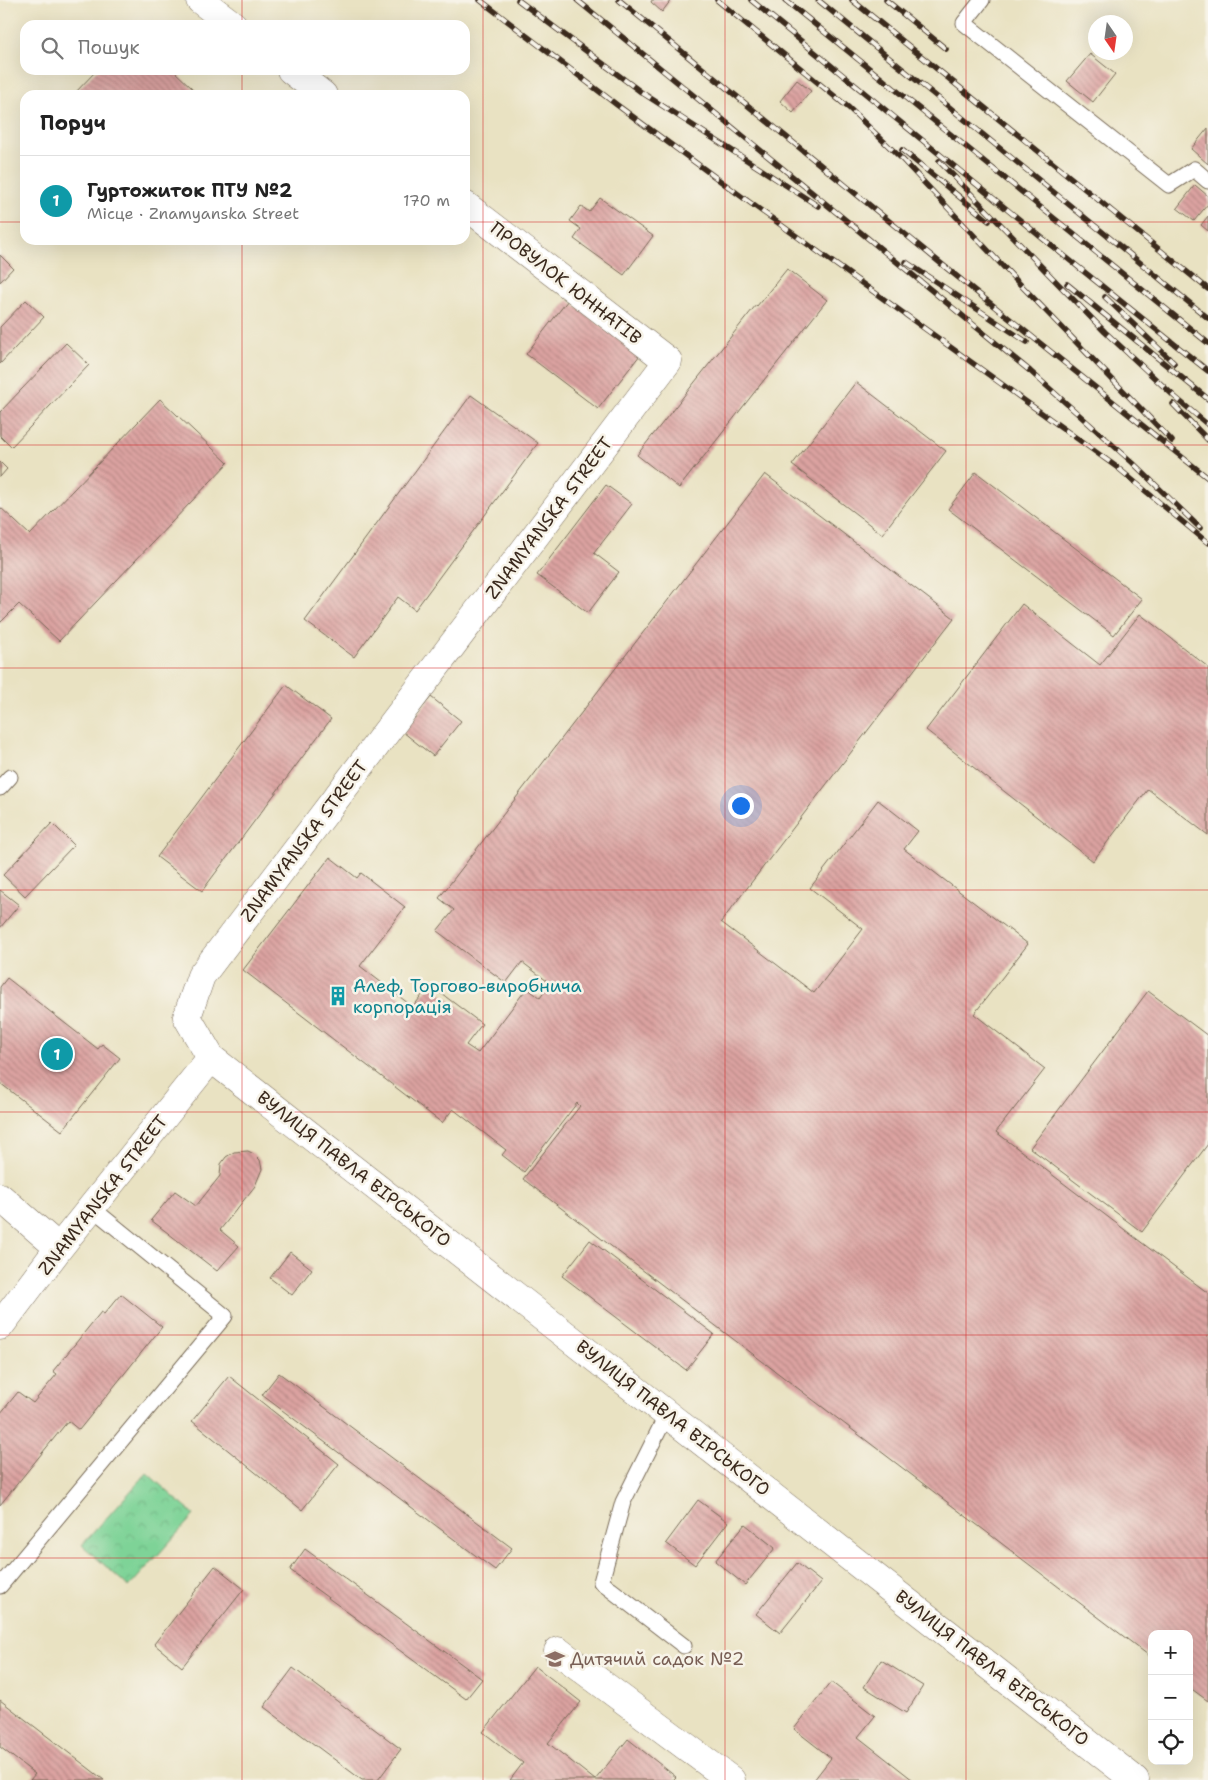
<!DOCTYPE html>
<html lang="uk">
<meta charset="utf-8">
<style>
body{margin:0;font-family:"Shantell Sans",sans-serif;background:#f2f2f2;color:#222}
.controls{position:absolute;right:15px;bottom:15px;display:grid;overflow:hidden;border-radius:10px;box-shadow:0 5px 20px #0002}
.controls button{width:45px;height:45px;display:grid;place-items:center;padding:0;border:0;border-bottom:1px solid #e0e0e0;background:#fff;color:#222;font:25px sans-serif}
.compass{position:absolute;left:1088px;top:15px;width:45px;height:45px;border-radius:50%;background:#fff;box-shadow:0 5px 20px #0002;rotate:167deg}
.you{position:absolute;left:740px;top:805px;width:18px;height:18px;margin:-12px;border:4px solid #fff;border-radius:50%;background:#1a73e8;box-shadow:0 0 0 8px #1a73e833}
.badge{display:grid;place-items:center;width:32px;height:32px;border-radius:50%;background:#1a73e8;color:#fff;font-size:16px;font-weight:700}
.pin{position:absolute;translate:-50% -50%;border:2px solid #fff;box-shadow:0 1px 5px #0006}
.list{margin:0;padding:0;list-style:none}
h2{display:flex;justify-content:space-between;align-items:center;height:65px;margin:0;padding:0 20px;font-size:21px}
h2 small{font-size:16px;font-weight:400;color:#767676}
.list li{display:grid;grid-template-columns:32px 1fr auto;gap:15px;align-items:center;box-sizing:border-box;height:90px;padding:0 20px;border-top:1px solid #e0e0e0}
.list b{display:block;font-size:19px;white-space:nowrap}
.list p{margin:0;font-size:16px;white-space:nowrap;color:#767676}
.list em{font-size:16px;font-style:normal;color:#767676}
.icon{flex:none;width:28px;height:28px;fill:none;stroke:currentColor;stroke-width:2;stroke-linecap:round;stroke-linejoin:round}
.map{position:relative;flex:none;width:1208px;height:1780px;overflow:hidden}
.search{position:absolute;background:#fff;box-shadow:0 5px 20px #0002;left:20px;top:20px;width:450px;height:55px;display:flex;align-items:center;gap:12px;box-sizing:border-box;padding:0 18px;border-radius:15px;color:#767676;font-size:19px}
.panel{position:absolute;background:#fff;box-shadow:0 5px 20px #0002;left:20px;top:90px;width:450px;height:155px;border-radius:15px}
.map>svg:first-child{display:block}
.park{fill:url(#park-crowns);stroke:#5c7e5a}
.building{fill:url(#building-back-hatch)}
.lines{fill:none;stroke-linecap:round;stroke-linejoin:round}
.lane-casing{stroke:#786a57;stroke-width:17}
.street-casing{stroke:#786a57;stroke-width:29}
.lane{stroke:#fff;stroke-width:15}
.street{stroke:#fff;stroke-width:28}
.rail-casing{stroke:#3b2a1e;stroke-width:5.5}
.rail{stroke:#f7f3e8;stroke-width:4;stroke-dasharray:11;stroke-linecap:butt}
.grid{fill:none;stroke:#d62828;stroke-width:1;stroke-opacity:0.55}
.labels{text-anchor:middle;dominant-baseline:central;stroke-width:5;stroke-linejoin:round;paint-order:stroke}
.street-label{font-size:18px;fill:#3b2a1e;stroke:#f7f3e8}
.culture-label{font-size:18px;fill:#0d838f;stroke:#f7f3e8;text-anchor:start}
.education-label{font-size:18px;fill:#785e54;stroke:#f7f3e8;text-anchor:start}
</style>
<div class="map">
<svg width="1208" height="1780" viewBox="0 0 1208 1780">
<defs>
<pattern id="park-crowns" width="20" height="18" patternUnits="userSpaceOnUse" patternTransform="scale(1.25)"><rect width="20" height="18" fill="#7ed397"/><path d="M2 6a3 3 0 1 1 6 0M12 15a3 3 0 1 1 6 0" fill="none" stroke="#6eb582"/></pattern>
<pattern id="building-back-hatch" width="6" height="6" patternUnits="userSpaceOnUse" patternTransform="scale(1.25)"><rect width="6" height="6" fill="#dca3a1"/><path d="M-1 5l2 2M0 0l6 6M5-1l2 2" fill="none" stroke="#b48583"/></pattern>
</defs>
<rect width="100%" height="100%" fill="#f7f3e8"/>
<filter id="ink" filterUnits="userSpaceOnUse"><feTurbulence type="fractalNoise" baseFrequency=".02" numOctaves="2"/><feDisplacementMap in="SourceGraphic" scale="10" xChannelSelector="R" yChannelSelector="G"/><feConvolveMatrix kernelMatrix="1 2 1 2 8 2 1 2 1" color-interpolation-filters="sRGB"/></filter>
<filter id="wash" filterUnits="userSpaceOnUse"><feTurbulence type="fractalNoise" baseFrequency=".0096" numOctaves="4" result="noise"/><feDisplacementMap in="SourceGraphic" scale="20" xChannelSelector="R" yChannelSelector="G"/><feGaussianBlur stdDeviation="1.12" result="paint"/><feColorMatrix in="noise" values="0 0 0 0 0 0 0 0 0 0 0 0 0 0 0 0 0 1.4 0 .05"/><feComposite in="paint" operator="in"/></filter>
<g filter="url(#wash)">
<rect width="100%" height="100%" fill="#e9e2c2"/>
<!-- park -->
<path class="park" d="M 147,1473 L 194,1515 L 129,1587 L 82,1545 Z"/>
<g id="blocks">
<!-- building -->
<path class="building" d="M 652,0 L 671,0 L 662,12 L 651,2 Z
M 1090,54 L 1115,74 L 1093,102 L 1067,81 Z
M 97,70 L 173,70 L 193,89 L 187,95 L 73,95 Z
M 797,80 L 811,91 L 793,113 L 780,101 Z
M 1208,128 L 1208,164 L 1191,149 Z
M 1195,185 L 1208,196 L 1208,204 L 1194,221 L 1177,208 Z
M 600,198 L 653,236 L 624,275 L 574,239 L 581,229 L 570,221 L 581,206 L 589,212 Z
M 1208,216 L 1208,231 L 1201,225 Z
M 0,255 L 13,268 L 0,282 Z
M 787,269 L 827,300 L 679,488 L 637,455 L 756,305 L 757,306 Z
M 26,300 L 44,317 L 0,364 L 0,327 Z
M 568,300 L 640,355 L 598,409 L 526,354 Z
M 66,343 L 89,365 L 11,447 L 0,436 L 0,412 Z
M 856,382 L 946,451 L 882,534 L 792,465 Z
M 471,395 L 538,443 L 415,610 L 398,597 L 354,657 L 305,621 Z
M 160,399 L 228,463 L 59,641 L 19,604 L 0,623 L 0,507 L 30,535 Z
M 0,462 L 7,469 L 0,477 Z
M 976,472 L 1142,599 L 1114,635 L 948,509 Z
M 765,474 L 954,618 L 721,922 L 814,993 L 863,929 L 810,888 L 878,800 L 918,831 L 904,849 L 1028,944 L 974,1014 L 1045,1069 L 996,1132 L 1208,1293 L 1208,1701 L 1189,1687 L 1189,1634 L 1152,1634 L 1152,1658 L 523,1179 L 580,1106 L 577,1103 L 524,1172 L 502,1155 L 506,1150 L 453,1109 L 442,1123 L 243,970 L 330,857 L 357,878 L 361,873 L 405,907 L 360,966 L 413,1007 L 430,985 L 482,1024 L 466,1045 L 478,1053 L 527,988 L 540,998 L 545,991 L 542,989 L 547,981 L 522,962 L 506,983 L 437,931 L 454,910 L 439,898 Z
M 606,485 L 632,504 L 594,553 L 619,572 L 588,613 L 537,575 Z
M 1022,604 L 1100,665 L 1140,614 L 1208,667 L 1208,835 L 1148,789 L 1093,861 L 926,730 Z
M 286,685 L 331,719 L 202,891 L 157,857 Z
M 431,697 L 461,721 L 433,756 L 403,732 Z
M 52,823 L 74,845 L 25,896 L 3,875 Z
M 0,890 L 19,905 L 0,928 Z
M 7,978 L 98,1049 L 102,1044 L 120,1058 L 62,1131 L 0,1083 L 0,987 Z
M 1148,991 L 1208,1036 L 1208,1144 L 1142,1232 L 1030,1148 Z
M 248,1151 L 254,1154 L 260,1160 L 262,1169 L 255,1186 L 220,1230 L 239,1246 L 217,1271 L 151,1220 L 175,1191 L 196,1206 L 220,1176 L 221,1164 L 226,1157 L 234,1152 Z
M 590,1240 L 714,1334 L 686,1370 L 562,1276 Z
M 290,1252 L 312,1269 L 292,1295 L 270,1278 Z
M 121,1294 L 162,1327 L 79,1430 L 68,1421 L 0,1505 L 0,1414 L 18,1392 L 33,1403 L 57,1374 L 53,1371 L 101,1312 L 104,1314 Z
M 279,1373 L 512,1548 L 495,1570 L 262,1395 Z
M 229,1376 L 339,1464 L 302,1510 L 192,1421 Z
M 698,1500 L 728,1522 L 695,1565 L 666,1543 Z
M 745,1524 L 775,1548 L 745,1585 L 715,1561 Z
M 305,1549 L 482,1679 L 466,1699 L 290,1570 Z
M 797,1563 L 821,1582 L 780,1633 L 756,1614 Z
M 215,1566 L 244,1589 L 182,1667 L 154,1644 Z
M 881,1660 L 923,1686 L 906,1713 L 864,1687 Z
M 535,1666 L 581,1702 L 548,1743 L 595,1780 L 510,1780 L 523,1763 L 483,1732 Z
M 293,1668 L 401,1749 L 378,1780 L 362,1780 L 264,1707 Z
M 831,1682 L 875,1716 L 858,1737 L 913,1780 L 814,1780 L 831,1758 L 794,1729 Z
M 0,1700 L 104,1780 L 30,1780 L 35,1774 L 0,1747 Z
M 628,1739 L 676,1777 L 673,1780 L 595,1780 Z"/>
</g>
</g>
<g filter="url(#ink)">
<use href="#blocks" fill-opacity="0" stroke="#786a57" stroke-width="1"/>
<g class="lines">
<defs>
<path id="lane" d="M 982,0 L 964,23 L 1169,185 L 1194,169 L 1208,181
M 0,788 L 10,777
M 667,1414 L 623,1502 L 601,1582 L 684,1646
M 0,1586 L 225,1316 L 92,1208"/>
<path id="street" d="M 200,0 L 233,25
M 291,70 L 323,95
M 211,1058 L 1135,1780
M 0,1197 L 59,1248
M 0,1326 L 59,1248 L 211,1058 L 187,1017 L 201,976 L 668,361 L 465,205
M 558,1651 L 731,1780"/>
</defs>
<!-- lane casing -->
<use href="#lane" class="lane-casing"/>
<!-- street casing -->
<use href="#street" class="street-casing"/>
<!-- lane -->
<use href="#lane" class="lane"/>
<!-- street -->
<use href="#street" class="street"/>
<defs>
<path id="rail" d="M 480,0 L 617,105 L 745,199 L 1118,468 L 1208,543
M 518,0 L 641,92 L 818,206
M 577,0 L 1030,371 L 1133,463 L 1200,528
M 619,0 L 944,266 L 1208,478
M 717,0 L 849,108 L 901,158 L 1015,279 L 1172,441
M 751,0 L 1047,242 L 1208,371
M 785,0 L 1208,343
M 818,0 L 1208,318
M 852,0 L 1208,289
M 886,0 L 946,49
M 902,150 L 989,221
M 939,161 L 1105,332 L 1175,397 L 1208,425
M 906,262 L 1027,342
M 1067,284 L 1208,399
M 1105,297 L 1174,363
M 1173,404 L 1208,440"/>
</defs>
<!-- rail casing -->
<use href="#rail" class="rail-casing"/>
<!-- rail -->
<use href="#rail" class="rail"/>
</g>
</g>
<!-- grid -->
<path class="grid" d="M 242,0 L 242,25M 483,0 L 483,1780M 725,0 L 725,1780M 966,0 L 966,1780M 242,70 L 242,95M 0,222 L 25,222M 465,222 L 1208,222M 242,240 L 242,1780M 0,445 L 1208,445M 0,668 L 1208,668M 0,890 L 1208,890M 0,1112 L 1208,1112M 0,1335 L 1208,1335M 0,1558 L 1208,1558"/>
<!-- icons -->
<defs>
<symbol id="building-bare" viewBox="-9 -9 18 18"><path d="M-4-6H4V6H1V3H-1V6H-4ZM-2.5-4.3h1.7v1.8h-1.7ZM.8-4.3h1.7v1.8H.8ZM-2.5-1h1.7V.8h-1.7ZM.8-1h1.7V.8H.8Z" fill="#0f9aa8" stroke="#f7f3e8" stroke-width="2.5" paint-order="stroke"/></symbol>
<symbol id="school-bare" viewBox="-9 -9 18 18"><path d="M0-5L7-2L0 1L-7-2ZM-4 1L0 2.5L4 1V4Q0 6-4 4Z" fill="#8d6e63" stroke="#f7f3e8" stroke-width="2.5" paint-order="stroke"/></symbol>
</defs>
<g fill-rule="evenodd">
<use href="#building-bare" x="324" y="982" width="28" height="28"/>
<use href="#school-bare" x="541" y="1645" width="28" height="28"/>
</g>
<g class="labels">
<!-- street labels -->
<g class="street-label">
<text transform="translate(566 283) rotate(38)">ПРОВУЛОК ЮННАТІВ</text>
<text transform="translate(549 518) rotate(-53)">ZNAMYANSKA STREET</text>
<text transform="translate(304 841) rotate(-53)">ZNAMYANSKA STREET</text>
<text transform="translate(354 1169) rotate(38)">ВУЛИЦЯ ПАВЛА ВІРСЬКОГО</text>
<text transform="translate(103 1195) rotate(-52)">ZNAMYANSKA STREET</text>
<text transform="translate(673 1418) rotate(38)">ВУЛИЦЯ ПАВЛА ВІРСЬКОГО</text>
<text transform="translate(992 1668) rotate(38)">ВУЛИЦЯ ПАВЛА ВІРСЬКОГО</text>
</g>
<!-- culture labels -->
<g class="culture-label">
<text x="353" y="986">Алеф, Торгово-виробнича<tspan x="353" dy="21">корпорація</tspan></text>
</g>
<!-- education labels -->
<g class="education-label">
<text x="570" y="1659">Дитячий садок №2</text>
</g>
</g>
</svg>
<div class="controls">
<button>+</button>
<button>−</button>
<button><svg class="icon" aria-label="locate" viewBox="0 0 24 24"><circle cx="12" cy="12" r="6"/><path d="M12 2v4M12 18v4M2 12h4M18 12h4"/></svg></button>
</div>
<svg class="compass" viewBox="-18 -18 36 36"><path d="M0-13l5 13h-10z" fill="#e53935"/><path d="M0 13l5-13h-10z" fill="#767676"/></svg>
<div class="you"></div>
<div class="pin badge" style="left:57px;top:1054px;background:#0f9aa8">1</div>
<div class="search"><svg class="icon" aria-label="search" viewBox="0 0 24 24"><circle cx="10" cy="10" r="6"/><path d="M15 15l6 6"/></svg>Пошук</div>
<section class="panel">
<h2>Поруч<small></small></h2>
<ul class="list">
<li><span class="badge" style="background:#0f9aa8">1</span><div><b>Гуртожиток ПТУ №2</b><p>Місце · Znamyanska Street</p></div><em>170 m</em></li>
</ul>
</section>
</div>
